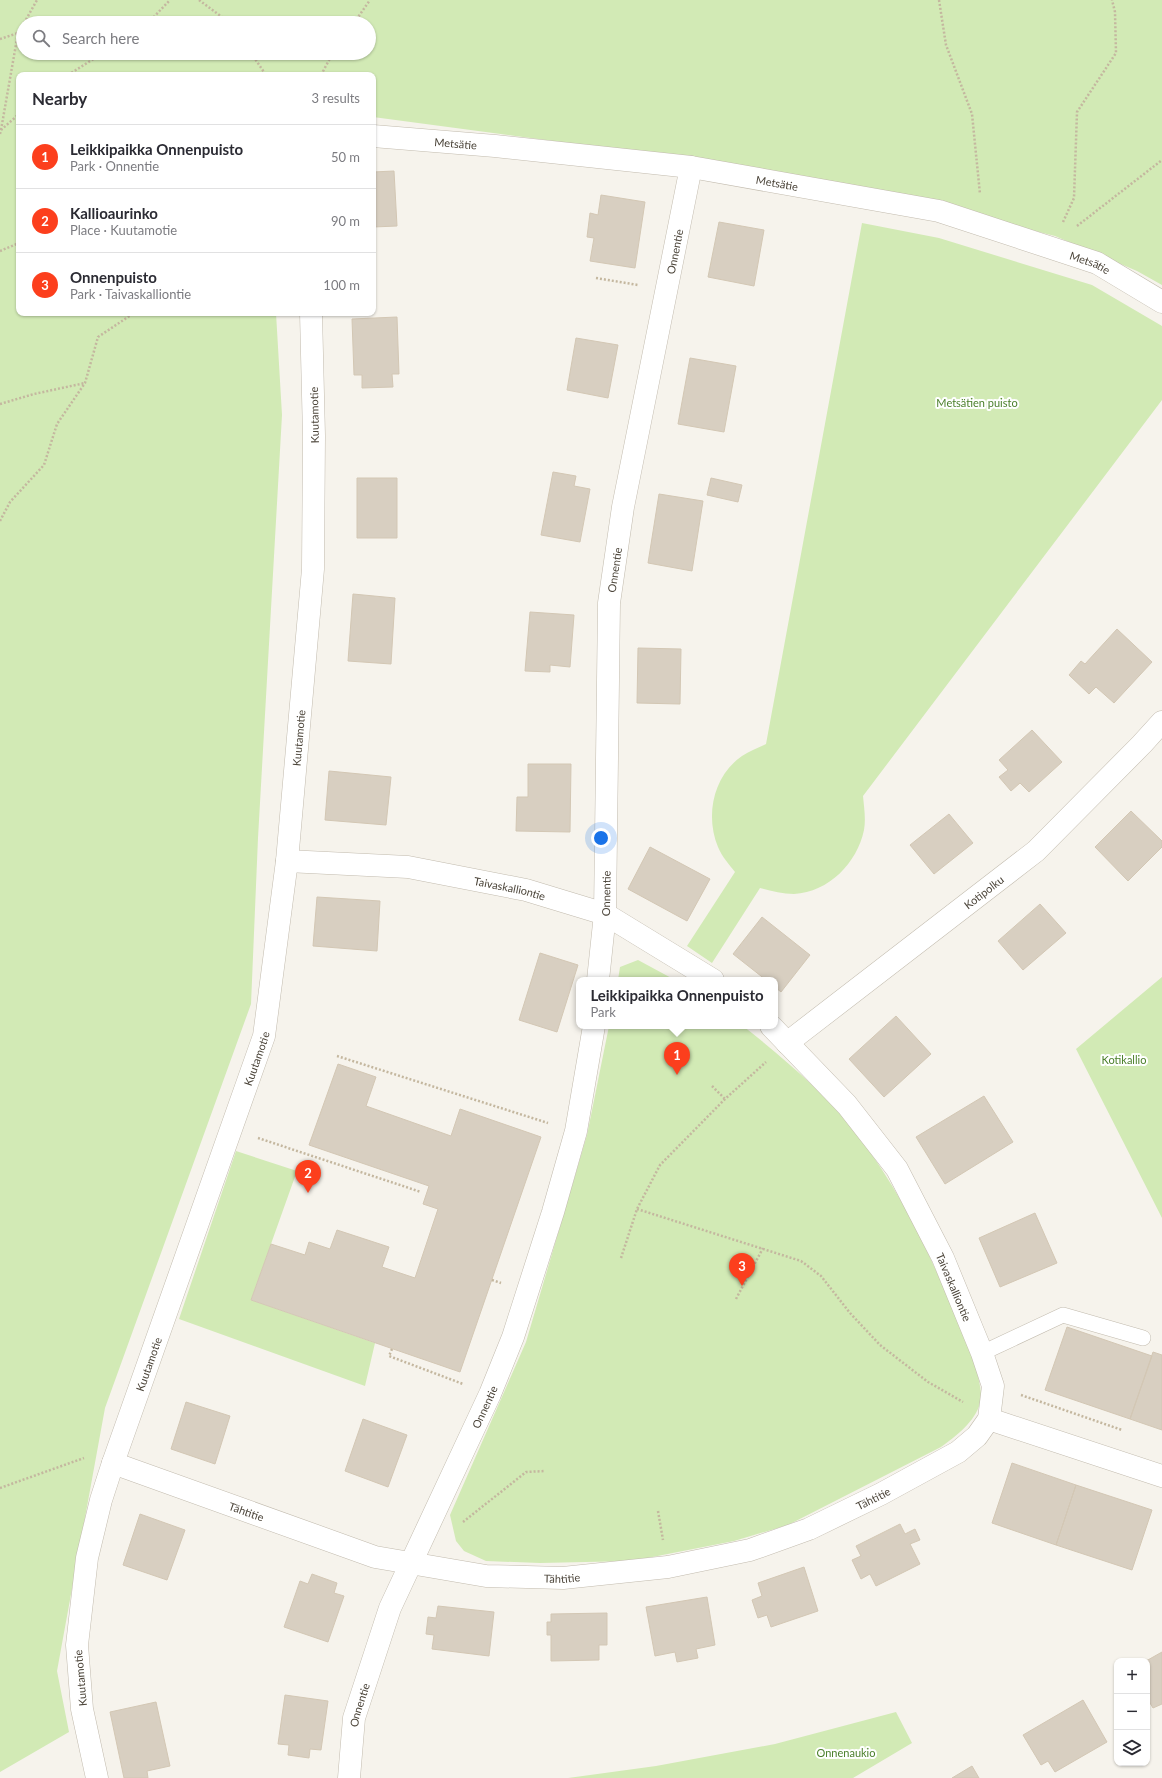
<!DOCTYPE html>
<meta charset="utf-8">
<style>
body{margin:0;font-family:Lato,sans-serif;background:#f2f2f3;color:#2b2b33}
.controls{position:absolute;right:12px;bottom:12px;display:grid;overflow:hidden;border-radius:8px;box-shadow:0 1px 3px #0004}
.controls button{width:36px;height:36px;display:grid;place-items:center;padding:0;border:0;border-bottom:1px solid #e1e1e2;background:#fff;color:#2b2b33;font:20px sans-serif}
.you{position:absolute;left:601px;top:838px;width:14px;height:14px;margin:-10px;border:3px solid #fff;border-radius:50%;background:#1a73e8;box-shadow:0 0 0 6px #1a73e833}
.badge{display:grid;place-items:center;width:26px;height:26px;border-radius:50%;background:#fc3f1d;color:#fff;font-size:13px;font-weight:700}
.pin{position:absolute;translate:-50% -33px;filter:drop-shadow(0 1px 2px #0008)}
.pin::after{content:'';position:absolute;top:21px;width:14px;height:12px;background:inherit;clip-path:polygon(0 0,100% 0,50% 100%)}
.popup{position:absolute;left:576px;top:977px;width:202px;height:52px;box-sizing:border-box;display:grid;place-content:center;border-radius:8px;background:#fff;filter:drop-shadow(0 1px 3px #0005);font-size:13px;white-space:nowrap;color:#7c7c81}
.popup b{font-size:15px;color:#2b2b33}
.popup::after{content:'';position:absolute;left:50%;top:100%;margin-left:-8px;border:8px solid transparent;border-top-color:#fff}
.list{margin:0;padding:0;list-style:none}
h2{display:flex;justify-content:space-between;align-items:center;height:52px;margin:0;padding:0 16px;font-size:17px}
h2 small{font-size:13px;font-weight:400;color:#7c7c81}
.list li{display:grid;grid-template-columns:26px 1fr auto;gap:12px;align-items:center;box-sizing:border-box;height:64px;padding:0 16px;border-top:1px solid #e1e1e2}
.list b{display:block;font-size:15px;white-space:nowrap}
.list p{margin:0;font-size:13px;white-space:nowrap;color:#7c7c81}
.list em{font-size:13px;font-style:normal;color:#7c7c81}
.icon{flex:none;width:22px;height:22px;fill:none;stroke:currentColor;stroke-width:2;stroke-linecap:round;stroke-linejoin:round}
.map{position:relative;flex:none;width:1162px;height:1778px;overflow:hidden}
.search{position:absolute;background:#fff;box-shadow:0 1px 3px #0004;left:16px;top:16px;width:360px;height:44px;display:flex;align-items:center;gap:10px;box-sizing:border-box;padding:0 14px;border-radius:22px;color:#7c7c81;font-size:15px}
.panel{position:absolute;background:#fff;box-shadow:0 1px 3px #0004;left:16px;top:72px;width:360px;height:244px;border-radius:8px}
.map>svg:first-child{display:block}
.green{fill:#d2eab5;fill-rule:evenodd}
.building{fill:#d8cfc1;stroke:#d3c7b4}
.lines{fill:none;stroke-linecap:round;stroke-linejoin:round}
.service-casing{stroke:#c2bbae;stroke-width:16}
.minor-casing{stroke:#c2bbae;stroke-width:23}
.path{stroke:#c4b79f;stroke-width:2.5;stroke-dasharray:2 2;stroke-linecap:butt}
.service{stroke:#fff;stroke-width:15}
.minor{stroke:#fff;stroke-width:22}
.labels{text-anchor:middle;dominant-baseline:central;stroke-width:4;stroke-linejoin:round;paint-order:stroke}
.street-label{font-size:11px;fill:#4b4439;stroke:#fff}
.park-label{font-size:11px;fill:#4a7f2a;stroke:#fff}
</style>
<div class="map">
<svg width="1162" height="1778" viewBox="0 0 1162 1778">
<rect width="100%" height="100%" fill="#f6f3ec"/>
<!-- green -->
<path class="green" d="M 0,0 L 1162,0 L 1162,285 L 1137,271 L 1055,236 L 971,215 L 674,157 L 373,117 L 373,75 L 19,75 L 19,313 L 276,313 L 282,415 L 258,838 L 251,1004 L 105,1408 L 57,1671 L 69,1732 L 0,1772 ZM 23,23 L 369,23 L 369,53 L 23,53 Z
M 862,223 L 939,238 L 1092,285 L 1162,326 L 1162,400 L 863,796 C 864,807 866,819 864,830 C 857,863 829,892 794,894 C 782,894 771,891 760,888 L 712,963 L 687,946 L 735,872 C 729,864 722,857 718,847 C 705,816 713,776 742,756 C 750,751 758,748 766,744 Z
M 638,960 L 675,980 L 618,980 L 620,967 Z
M 1162,977 L 1162,1218 L 1076,1049 Z
M 609,1026 L 743,1026 C 785,1059 827,1095 859,1137 C 912,1206 945,1288 976,1368 C 978,1378 983,1392 980,1403 C 975,1422 956,1436 941,1447 L 788,1525 L 734,1541 L 632,1561 L 540,1563 L 486,1561 L 464,1551 L 456,1541 L 450,1515 L 526,1342 L 587,1135 Z
M 236,1151 L 297,1171 L 251,1300 L 375,1343 L 365,1386 L 179,1319 Z
M 896,1712 L 912,1743 L 853,1778 L 568,1778 L 656,1766 L 775,1744 Z"/>
<!-- building -->
<path class="building" d="M 394,171 L 397,226 L 373,227 L 373,172 Z
M 601,195 L 645,202 L 635,268 L 590,261 L 594,238 L 587,237 L 590,213 L 598,215 Z
M 719,222 L 764,230 L 754,286 L 708,277 Z
M 397,317 L 399,374 L 392,374 L 393,387 L 362,388 L 362,375 L 354,375 L 352,319 Z
M 576,338 L 618,345 L 608,398 L 567,390 Z
M 690,358 L 736,366 L 724,432 L 678,424 Z
M 553,472 L 576,476 L 574,486 L 590,489 L 580,542 L 541,535 Z
M 357,478 L 397,478 L 397,538 L 357,538 Z
M 711,478 L 742,485 L 738,502 L 707,495 Z
M 659,494 L 703,501 L 692,571 L 648,563 Z
M 353,594 L 395,598 L 391,664 L 348,661 Z
M 530,612 L 574,615 L 570,667 L 550,665 L 550,672 L 525,671 Z
M 1117,629 L 1152,662 L 1114,703 L 1096,687 L 1089,694 L 1069,675 L 1081,661 L 1085,664 Z
M 638,648 L 681,649 L 680,704 L 637,703 Z
M 1032,730 L 1062,762 L 1029,792 L 1020,783 L 1011,791 L 999,777 L 1008,770 L 999,760 Z
M 528,764 L 571,764 L 570,832 L 516,831 L 517,797 L 528,797 Z
M 329,771 L 391,777 L 386,825 L 325,820 Z
M 1131,811 L 1162,841 L 1162,847 L 1128,881 L 1095,847 Z
M 949,814 L 973,843 L 934,874 L 910,845 Z
M 650,847 L 710,879 L 687,921 L 628,889 Z
M 317,897 L 380,901 L 377,951 L 313,946 Z
M 1040,904 L 1066,933 L 1023,970 L 998,941 Z
M 762,917 L 810,955 L 781,992 L 775,987 L 775,980 L 766,980 L 733,954 Z
M 540,953 L 578,965 L 557,1032 L 519,1020 Z
M 896,1016 L 931,1054 L 884,1097 L 849,1059 Z
M 338,1064 L 376,1077 L 366,1106 L 451,1136 L 460,1109 L 541,1137 L 460,1372 L 251,1300 L 271,1244 L 305,1255 L 309,1242 L 330,1249 L 337,1230 L 389,1247 L 382,1267 L 415,1278 L 438,1209 L 423,1204 L 429,1186 L 309,1145 Z
M 984,1096 L 1013,1142 L 945,1184 L 916,1137 Z
M 1035,1213 L 1057,1263 L 1000,1287 L 979,1238 Z
M 1067,1327 L 1152,1356 L 1130,1419 L 1045,1390 Z
M 1153,1352 L 1162,1355 L 1162,1430 L 1130,1419 Z
M 186,1402 L 230,1416 L 215,1464 L 171,1449 Z
M 363,1419 L 407,1435 L 388,1487 L 345,1471 Z
M 1012,1463 L 1076,1485 L 1056,1545 L 992,1523 Z
M 1076,1485 L 1152,1510 L 1132,1570 L 1056,1545 Z
M 140,1514 L 185,1530 L 167,1580 L 123,1565 Z
M 900,1524 L 905,1534 L 915,1529 L 920,1540 L 910,1544 L 920,1564 L 876,1586 L 870,1574 L 861,1579 L 852,1560 L 861,1556 L 856,1546 Z
M 804,1567 L 818,1611 L 771,1627 L 767,1615 L 758,1618 L 752,1600 L 762,1596 L 758,1583 Z
M 312,1574 L 337,1583 L 334,1593 L 344,1596 L 328,1642 L 284,1627 L 300,1581 L 308,1584 Z
M 707,1597 L 715,1645 L 696,1649 L 698,1658 L 677,1662 L 675,1652 L 655,1656 L 646,1607 Z
M 438,1606 L 494,1612 L 489,1656 L 432,1649 L 434,1635 L 426,1634 L 428,1617 L 436,1618 Z
M 607,1613 L 607,1645 L 599,1645 L 599,1660 L 551,1661 L 551,1635 L 547,1635 L 547,1622 L 551,1622 L 551,1614 Z
M 1162,1652 L 1162,1704 L 1153,1708 L 1147,1698 L 1146,1661 Z
M 285,1695 L 328,1701 L 321,1750 L 310,1749 L 309,1758 L 288,1755 L 289,1745 L 278,1744 Z
M 1083,1700 L 1107,1742 L 1055,1772 L 1048,1761 L 1041,1765 L 1023,1735 Z
M 156,1702 L 170,1766 L 147,1771 L 148,1778 L 124,1778 L 110,1712 Z
M 972,1766 L 979,1778 L 952,1778 Z"/>
<g class="lines">
<defs>
<path id="service" d="M 982,1353 L 1063,1315 L 1143,1338"/>
<g id="minor">
<path id="s1" d="M 373,136 L 495,146 L 691,167 L 939,211 L 1097,263 L 1162,302"/>
<path id="s2" d="M 287,861 L 408,867 L 526,890 L 605,914 L 713,980"/>
<path id="s3" d="M 598,980 L 605,914 L 609,603 L 623,507 L 691,167"/>
<path id="s4" d="M 787,1043 L 1036,851 L 1142,744 L 1162,722"/>
<path d="M 989,1419 L 1162,1476"/>
<path id="s5" d="M 113,1463 L 375,1557 L 486,1576 L 563,1578 L 668,1567 L 750,1550 L 809,1529 L 881,1494 L 958,1452 L 977,1436 L 989,1419 L 993,1386 L 982,1353 L 943,1258 L 897,1169 L 847,1105 L 771,1026"/>
<path id="s6" d="M 97,1778 L 82,1709 L 77,1645 L 87,1558 L 101,1500 L 113,1463 L 264,1036 L 287,861 L 313,569 L 314,436 L 311,313"/>
<path id="s7" d="M 349,1778 L 354,1718 L 390,1608 L 490,1394 L 513,1337 L 553,1212 L 576,1131 L 594,1026"/>
</g>
</defs>
<!-- service casing -->
<use href="#service" class="service-casing"/>
<!-- minor casing -->
<use href="#minor" class="minor-casing"/>
<!-- path -->
<path class="path" d="M 199,0 L 230,23
M 939,0 L 946,45 L 972,114 L 980,194
M 24,23 L 37,0
M 148,23 L 170,0
M 354,23 L 370,0
M 0,39 L 18,33
M 251,53 L 266,75
M 68,75 L 103,53
M 321,75 L 333,53
M 1,130 L 18,33 L 23,25
M 0,134 L 1,130 L 19,114
M 1063,222 L 1074,198 L 1077,112 L 1116,53 L 1115,12 L 1112,0
M 1077,226 L 1162,160
M 0,251 L 19,243
M 596,278 L 638,285
M 0,404 L 34,394 L 85,383
M 0,521 L 10,502 L 44,465 L 57,424 L 85,383 L 98,337 L 134,313
M 337,1056 L 548,1123
M 712,1086 L 725,1099
M 258,1138 L 421,1192
M 637,1209 L 801,1261 L 821,1276 L 850,1313 L 880,1345 L 928,1382 L 963,1402
M 621,1258 L 637,1209 L 660,1165 L 725,1099 L 766,1062
M 492,1280 L 501,1283
M 736,1299 L 763,1248
M 392,1349 L 389,1356 L 463,1384
M 1021,1395 L 1122,1430
M 0,1488 L 84,1458
M 658,1511 L 663,1540
M 463,1522 L 526,1472 L 545,1471"/>
<!-- service -->
<use href="#service" class="service"/>
<!-- minor -->
<use href="#minor" class="minor"/>
</g>
<g class="labels">
<!-- street labels -->
<g class="street-label">
<text stroke="none"><textPath href="#s1" startOffset="83">Metsätie</textPath></text>
<text stroke="none"><textPath href="#s1" startOffset="407">Metsätie</textPath></text>
<text stroke="none"><textPath href="#s3" startOffset="735">Onnentie</textPath></text>
<text stroke="none"><textPath href="#s1" startOffset="731">Metsätie</textPath></text>
<text transform="translate(314 415) rotate(-91)">Kuutamotie</text>
<text stroke="none"><textPath href="#s3" startOffset="411">Onnentie</textPath></text>
<text stroke="none"><textPath href="#s6" startOffset="1074">Kuutamotie</textPath></text>
<text stroke="none"><textPath href="#s2" startOffset="225">Taivaskalliontie</textPath></text>
<text stroke="none"><textPath href="#s4" startOffset="248">Kotipolku</textPath></text>
<text stroke="none"><textPath href="#s3" startOffset="87">Onnentie</textPath></text>
<text stroke="none"><textPath href="#s6" startOffset="750">Kuutamotie</textPath></text>
<text transform="translate(954 1287) rotate(67)">Taivaskalliontie</text>
<text stroke="none"><textPath href="#s6" startOffset="426">Kuutamotie</textPath></text>
<text stroke="none"><textPath href="#s7" startOffset="398">Onnentie</textPath></text>
<text stroke="none"><textPath href="#s5" startOffset="791">Tähtitie</textPath></text>
<text stroke="none"><textPath href="#s5" startOffset="142">Tähtitie</textPath></text>
<text stroke="none"><textPath href="#s5" startOffset="467">Tähtitie</textPath></text>
<text transform="translate(80 1678) rotate(-95)">Kuutamotie</text>
<text stroke="none"><textPath href="#s7" startOffset="74">Onnentie</textPath></text>
</g>
<!-- park labels -->
<g class="park-label">
<text x="977" y="402">Metsätien puisto</text>
<text x="1124" y="1059">Kotikallio</text>
<text x="846" y="1752">Onnenaukio</text>
</g>
</g>
</svg>
<div class="controls">
<button>+</button>
<button>−</button>
<button><svg class="icon" aria-label="layers" viewBox="0 0 24 24"><path d="M12 4l9 5-9 5-9-5zM3 14l9 5 9-5"/></svg></button>
</div>
<div class="you"></div>
<div class="pin badge" style="left:677px;top:1075px">1</div>
<div class="popup"><b>Leikkipaikka Onnenpuisto</b>Park</div>
<div class="pin badge" style="left:308px;top:1193px">2</div>
<div class="pin badge" style="left:742px;top:1286px">3</div>
<div class="search"><svg class="icon" aria-label="search" viewBox="0 0 24 24"><circle cx="10" cy="10" r="6"/><path d="M15 15l6 6"/></svg>Search here</div>
<section class="panel">
<h2>Nearby<small>3 results</small></h2>
<ul class="list">
<li><span class="badge">1</span><div><b>Leikkipaikka Onnenpuisto</b><p>Park · Onnentie</p></div><em>50 m</em></li>
<li><span class="badge">2</span><div><b>Kallioaurinko</b><p>Place · Kuutamotie</p></div><em>90 m</em></li>
<li><span class="badge">3</span><div><b>Onnenpuisto</b><p>Park · Taivaskalliontie</p></div><em>100 m</em></li>
</ul>
</section>
</div>
